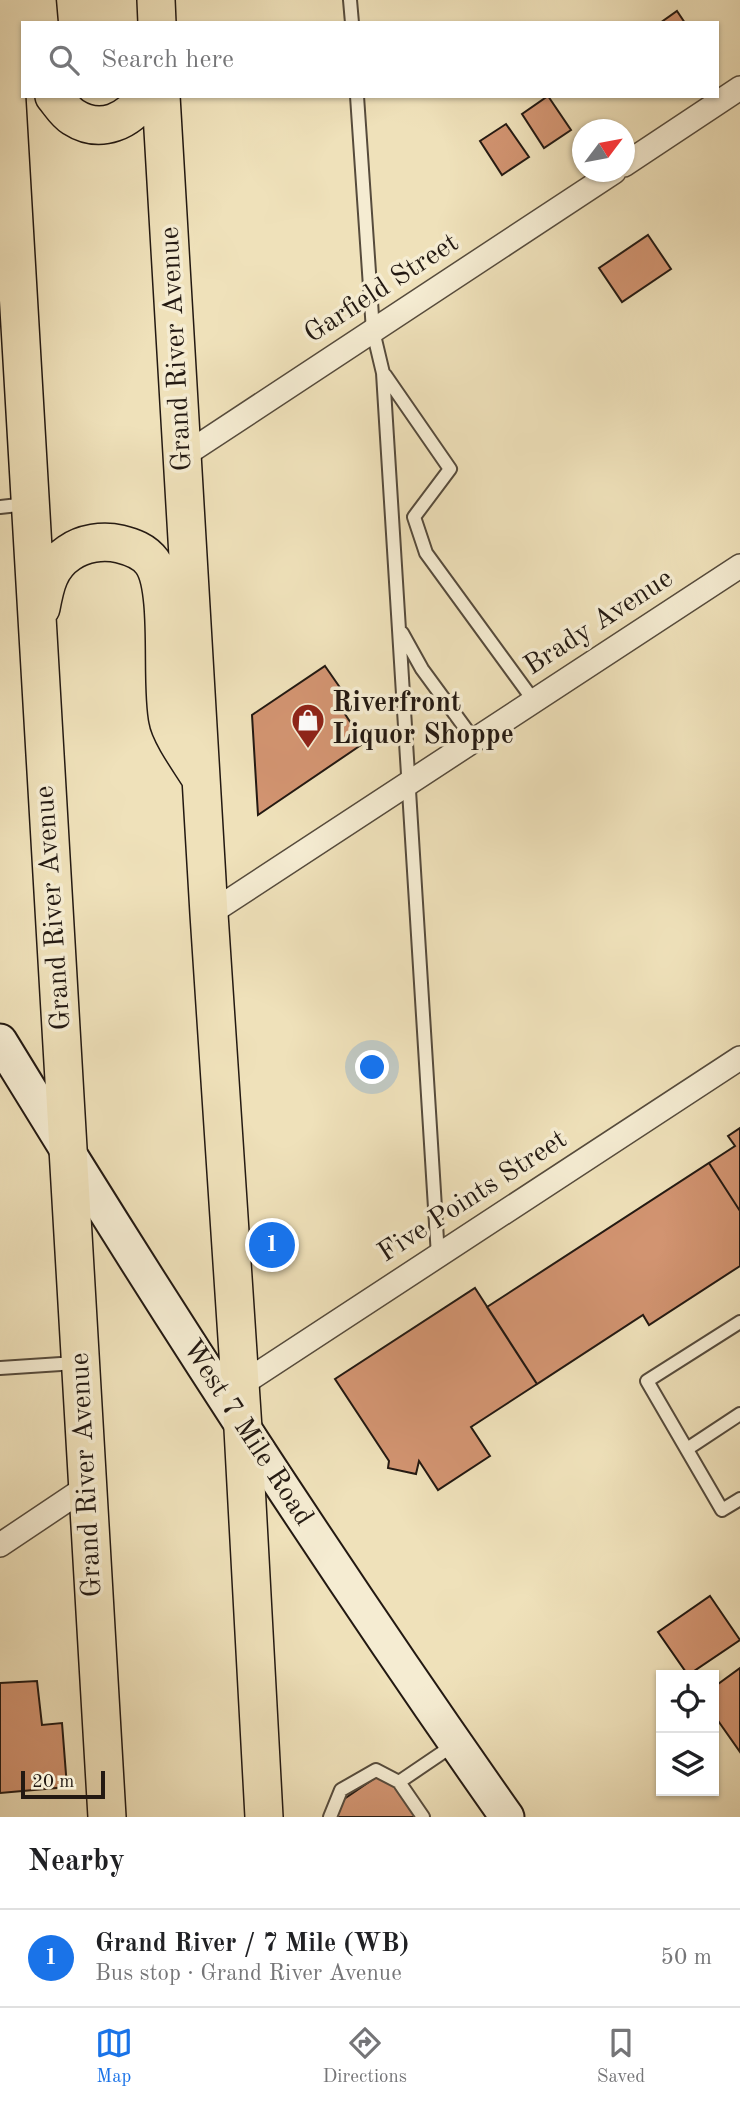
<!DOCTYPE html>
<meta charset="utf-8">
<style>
body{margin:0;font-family:"Old Standard TT",serif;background:#f2f2f2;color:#202124}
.controls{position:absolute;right:21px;bottom:21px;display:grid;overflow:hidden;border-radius:0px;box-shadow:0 2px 5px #0004}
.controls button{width:63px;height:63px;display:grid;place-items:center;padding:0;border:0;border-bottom:2px solid #e0e0e0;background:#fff;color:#202124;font:35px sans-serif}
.compass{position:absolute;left:572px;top:119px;width:63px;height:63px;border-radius:50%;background:#fff;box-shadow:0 2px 5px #0004;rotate:58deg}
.scale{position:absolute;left:21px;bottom:18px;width:84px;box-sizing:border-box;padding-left:7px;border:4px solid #231912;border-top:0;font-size:19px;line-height:24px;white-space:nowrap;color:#231912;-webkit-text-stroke:5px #f5ecd2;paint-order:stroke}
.you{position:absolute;left:373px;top:1068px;width:24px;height:24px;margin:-18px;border:5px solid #fff;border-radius:50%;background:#1a73e8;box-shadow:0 0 0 10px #1a73e833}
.badge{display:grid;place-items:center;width:46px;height:46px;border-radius:50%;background:#1a73e8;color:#fff;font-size:23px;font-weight:700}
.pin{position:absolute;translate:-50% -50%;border:4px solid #fff;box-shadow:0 2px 7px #0006}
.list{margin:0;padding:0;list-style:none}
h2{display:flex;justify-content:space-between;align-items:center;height:91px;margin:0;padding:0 28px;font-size:30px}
h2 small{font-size:23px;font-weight:400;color:#757577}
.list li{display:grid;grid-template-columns:46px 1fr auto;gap:21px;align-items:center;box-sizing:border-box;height:98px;padding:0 28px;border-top:2px solid #e0e0e0}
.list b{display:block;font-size:26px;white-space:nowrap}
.list p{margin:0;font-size:23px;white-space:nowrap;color:#757577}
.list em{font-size:23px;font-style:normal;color:#757577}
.icon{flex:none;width:38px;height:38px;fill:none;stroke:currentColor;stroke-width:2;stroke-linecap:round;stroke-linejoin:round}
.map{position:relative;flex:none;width:740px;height:1817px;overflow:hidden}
.search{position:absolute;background:#fff;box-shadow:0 2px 5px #0004;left:21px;right:21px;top:21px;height:77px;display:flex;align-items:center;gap:18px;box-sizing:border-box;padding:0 24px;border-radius:0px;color:#757577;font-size:26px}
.sheet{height:189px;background:#fff}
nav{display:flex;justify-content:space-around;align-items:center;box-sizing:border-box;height:98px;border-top:2px solid #e0e0e0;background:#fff;font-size:19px;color:#757577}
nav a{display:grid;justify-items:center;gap:4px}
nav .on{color:#1a73e8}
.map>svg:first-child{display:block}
.building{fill:#d29471;stroke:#231912;stroke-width:2}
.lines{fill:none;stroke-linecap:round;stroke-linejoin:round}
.service-casing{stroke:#564b3c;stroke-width:16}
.minor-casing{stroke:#564b3c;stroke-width:26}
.secondary-casing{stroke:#231912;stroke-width:37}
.primary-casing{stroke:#231912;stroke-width:40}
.service{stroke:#f5ecd2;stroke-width:12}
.minor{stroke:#f5ecd2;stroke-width:23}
.secondary{stroke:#f5ecd2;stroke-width:33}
.primary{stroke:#efe1ba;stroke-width:37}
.labels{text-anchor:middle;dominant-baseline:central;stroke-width:7;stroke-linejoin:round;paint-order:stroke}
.street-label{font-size:28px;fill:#231912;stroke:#f5ecd2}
.poi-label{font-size:28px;font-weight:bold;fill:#231912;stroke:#f5ecd2;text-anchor:start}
</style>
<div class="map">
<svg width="740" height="1817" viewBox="0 0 740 1817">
<rect width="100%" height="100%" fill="#efe1ba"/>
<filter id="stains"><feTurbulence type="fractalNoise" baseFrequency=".00286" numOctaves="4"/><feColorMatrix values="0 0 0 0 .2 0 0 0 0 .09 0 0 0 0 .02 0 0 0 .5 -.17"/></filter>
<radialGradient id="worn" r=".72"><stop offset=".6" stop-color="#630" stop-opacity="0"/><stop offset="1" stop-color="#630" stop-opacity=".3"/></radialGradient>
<!-- building -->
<path class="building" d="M 677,11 L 685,23 L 660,23 Z
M 548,96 L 571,130 L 544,148 L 522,114 Z
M 506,124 L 529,157 L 502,175 L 480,141 Z
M 648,235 L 671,269 L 622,302 L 599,268 Z
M 325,666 L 350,702 L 341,708 L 364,743 L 258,815 L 252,715 Z
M 740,1128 L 740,1211 L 709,1163 L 735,1146 L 728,1136 Z
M 709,1163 L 740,1211 L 740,1266 L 649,1325 L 643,1315 L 537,1384 L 487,1307 Z
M 475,1288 L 537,1384 L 471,1427 L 490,1456 L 438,1490 L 419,1461 L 416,1474 L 388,1468 L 389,1461 L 335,1379 Z
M 710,1596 L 740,1640 L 688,1675 L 658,1632 Z
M 740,1668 L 740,1752 L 714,1715 L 714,1687 Z
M 37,1681 L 42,1725 L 62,1723 L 67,1787 L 0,1793 L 0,1683 Z
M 385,1771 L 417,1817 L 337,1817 L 331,1808 Z"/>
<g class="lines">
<defs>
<path id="service" d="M 350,0 L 352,23
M 357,96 L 373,331 L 383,373 L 438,1256
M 385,375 L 450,469 L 414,517 L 426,553 L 534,701
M 0,507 L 27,504
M 402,633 L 422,669 L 474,740
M 740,1322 L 647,1381 L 722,1510 L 740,1499
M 0,1368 L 76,1363
M 687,1449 L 740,1414
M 399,1782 L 455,1744
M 330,1817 L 341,1790 L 376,1770 L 399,1782 L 423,1817"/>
<path id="minor" d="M 624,165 L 740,88
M 183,456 L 614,172
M 209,914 L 740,566
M 239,1386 L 740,1058
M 0,1545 L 88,1486"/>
<path id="secondary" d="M 0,1041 C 161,1305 329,1564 507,1817"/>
<path id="primary" d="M 1,0 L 107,1817
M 37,0 L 39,23
M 156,0 L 157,23
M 54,96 C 60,103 65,112 73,117 C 101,135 129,121 146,96
M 161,96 L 209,914 L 243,1429 L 264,1817
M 41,608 C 45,586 49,566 69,553 C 83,543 103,540 120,544 C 132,547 144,551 152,562 C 172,590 160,684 168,720 C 170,734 191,763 199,776"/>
</defs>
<!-- service casing -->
<use href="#service" class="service-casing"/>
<!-- minor casing -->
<use href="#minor" class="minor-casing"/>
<!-- secondary casing -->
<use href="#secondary" class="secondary-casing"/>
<!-- primary casing -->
<use href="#primary" class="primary-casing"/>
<!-- service -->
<use href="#service" class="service"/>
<!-- minor -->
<use href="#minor" class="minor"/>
<!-- secondary -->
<use href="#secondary" class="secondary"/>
<!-- primary -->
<use href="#primary" class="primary"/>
</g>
<!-- icons -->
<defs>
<symbol id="shop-pin" viewBox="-11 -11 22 30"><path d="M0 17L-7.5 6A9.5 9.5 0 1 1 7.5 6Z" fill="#8f2418" stroke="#f5ecd2"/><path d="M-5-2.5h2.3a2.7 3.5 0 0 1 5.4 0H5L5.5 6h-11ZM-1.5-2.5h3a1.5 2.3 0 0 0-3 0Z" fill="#fff"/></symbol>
</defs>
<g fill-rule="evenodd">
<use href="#shop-pin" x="289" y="701" width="38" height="52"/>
</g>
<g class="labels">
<!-- street labels -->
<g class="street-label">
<text transform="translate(382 289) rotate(-33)">Garfield Street</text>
<text transform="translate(177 349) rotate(-93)">Grand River Avenue</text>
<text transform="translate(599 623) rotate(-33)">Brady Avenue</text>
<text transform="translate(54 908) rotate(-94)">Grand River Avenue</text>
<text transform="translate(473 1197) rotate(-33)">Five Points Street</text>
<text transform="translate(247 1433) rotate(57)">West 7 Mile Road</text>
<text transform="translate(87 1475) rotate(-93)">Grand River Avenue</text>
</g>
<!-- poi labels -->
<g class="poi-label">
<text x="332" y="704">Riverfront<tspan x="332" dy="32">Liquor Shoppe</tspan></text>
</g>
</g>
<rect width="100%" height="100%" filter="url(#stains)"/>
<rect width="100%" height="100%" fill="url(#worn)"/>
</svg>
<div class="controls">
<button><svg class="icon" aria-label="locate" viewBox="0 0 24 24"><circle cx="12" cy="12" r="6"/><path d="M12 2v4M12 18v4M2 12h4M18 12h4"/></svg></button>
<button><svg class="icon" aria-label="layers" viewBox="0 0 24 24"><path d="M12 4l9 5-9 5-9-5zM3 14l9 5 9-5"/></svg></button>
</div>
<svg class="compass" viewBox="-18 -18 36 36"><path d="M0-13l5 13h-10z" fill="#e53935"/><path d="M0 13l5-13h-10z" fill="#757577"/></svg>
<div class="scale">20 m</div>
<div class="you"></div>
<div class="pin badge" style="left:272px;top:1245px">1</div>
<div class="search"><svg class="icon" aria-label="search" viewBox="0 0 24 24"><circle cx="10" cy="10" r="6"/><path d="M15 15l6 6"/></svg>Search here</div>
</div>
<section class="sheet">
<h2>Nearby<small></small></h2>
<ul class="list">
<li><span class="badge">1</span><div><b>Grand River / 7 Mile (WB)</b><p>Bus stop · Grand River Avenue</p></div><em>50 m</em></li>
</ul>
</section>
<nav>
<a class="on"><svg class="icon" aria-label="map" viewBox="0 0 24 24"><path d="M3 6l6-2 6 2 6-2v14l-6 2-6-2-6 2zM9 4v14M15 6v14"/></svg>Map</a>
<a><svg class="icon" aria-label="directions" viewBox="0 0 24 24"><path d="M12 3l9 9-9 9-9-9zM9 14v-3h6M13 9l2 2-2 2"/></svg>Directions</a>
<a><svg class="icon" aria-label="saved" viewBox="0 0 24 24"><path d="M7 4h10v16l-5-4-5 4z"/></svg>Saved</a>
</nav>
